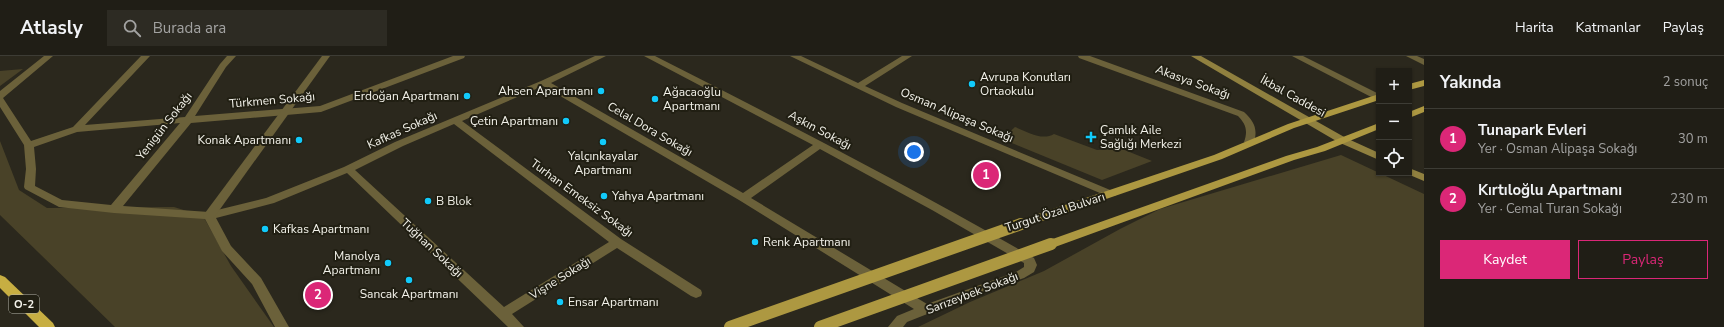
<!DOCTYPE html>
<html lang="tr">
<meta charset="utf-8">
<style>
body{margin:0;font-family:"Nunito Sans",sans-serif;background:#2d2b23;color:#f1f3f6}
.controls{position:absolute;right:12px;top:12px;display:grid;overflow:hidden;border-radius:0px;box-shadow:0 1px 3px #0004}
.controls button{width:36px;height:36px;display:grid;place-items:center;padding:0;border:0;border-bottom:1px solid #3d3c35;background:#201e16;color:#f1f3f6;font:20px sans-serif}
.you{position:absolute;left:914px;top:96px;width:14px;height:14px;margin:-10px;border:3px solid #fff;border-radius:50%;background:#1a73e8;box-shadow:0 0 0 6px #1a73e833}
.badge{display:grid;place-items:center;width:26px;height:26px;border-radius:50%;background:#db2777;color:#fff;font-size:13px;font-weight:700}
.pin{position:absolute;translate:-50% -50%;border:2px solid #fff;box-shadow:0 1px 4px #0006}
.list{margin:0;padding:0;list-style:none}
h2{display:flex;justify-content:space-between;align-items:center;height:52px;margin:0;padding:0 16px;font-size:17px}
h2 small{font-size:13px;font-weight:400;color:#a2a2a1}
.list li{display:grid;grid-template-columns:26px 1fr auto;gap:12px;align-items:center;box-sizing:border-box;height:60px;padding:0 16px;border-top:1px solid #3d3c35}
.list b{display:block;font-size:15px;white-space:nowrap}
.list p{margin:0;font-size:13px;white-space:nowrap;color:#a2a2a1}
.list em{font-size:13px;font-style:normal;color:#a2a2a1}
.actions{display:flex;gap:8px;padding:12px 16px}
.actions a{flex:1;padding:9px 0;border:1px solid #db2777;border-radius:0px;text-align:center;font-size:14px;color:#db2777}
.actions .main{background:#db2777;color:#fff}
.icon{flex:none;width:22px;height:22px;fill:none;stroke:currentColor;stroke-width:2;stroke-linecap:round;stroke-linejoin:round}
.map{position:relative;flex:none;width:1424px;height:271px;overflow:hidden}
header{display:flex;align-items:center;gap:24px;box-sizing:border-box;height:56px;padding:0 20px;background:#201e16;border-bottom:1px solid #3d3c35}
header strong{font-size:19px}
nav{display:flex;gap:22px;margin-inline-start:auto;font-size:14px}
.search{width:280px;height:36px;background:#2d2b23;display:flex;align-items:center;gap:10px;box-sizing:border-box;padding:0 14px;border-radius:0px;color:#a2a2a1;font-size:15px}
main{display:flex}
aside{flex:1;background:#201e16}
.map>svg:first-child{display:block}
.green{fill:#494228}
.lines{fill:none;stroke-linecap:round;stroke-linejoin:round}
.minor{fill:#6b613a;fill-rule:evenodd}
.tertiary{fill:#6b613a;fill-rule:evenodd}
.secondary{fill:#90803f;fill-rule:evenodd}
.primary{fill:#ad9841;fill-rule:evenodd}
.motorway{fill:#c7ae42;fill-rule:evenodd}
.primary-bridge{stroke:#ad9841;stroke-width:12}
.poi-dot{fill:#11cafb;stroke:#211f13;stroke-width:1.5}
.labels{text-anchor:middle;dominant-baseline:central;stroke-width:4;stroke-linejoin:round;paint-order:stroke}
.shield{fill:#211f13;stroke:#b4b3aa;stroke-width:1}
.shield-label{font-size:11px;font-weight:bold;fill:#f3f2ea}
.poi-label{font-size:12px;fill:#f3f2ea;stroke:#211f13;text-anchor:start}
.street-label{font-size:12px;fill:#f3f2ea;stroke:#211f13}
</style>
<header>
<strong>Atlasly</strong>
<div class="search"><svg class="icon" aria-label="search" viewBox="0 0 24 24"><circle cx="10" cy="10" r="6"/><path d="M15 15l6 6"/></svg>Burada ara</div>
<nav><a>Harita</a><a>Katmanlar</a><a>Paylaş</a></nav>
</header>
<main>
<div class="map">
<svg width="1424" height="271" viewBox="0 0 1424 271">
<rect width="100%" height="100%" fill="#2b281d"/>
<!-- green -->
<path class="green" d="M 23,13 L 0,30 L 0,15 Z
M 1015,71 C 1028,76 1042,85 1054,78 L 1097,94 L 1122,93 L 1152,105 L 1102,124 L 1002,83 Z
M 0,85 L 19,134 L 47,152 L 174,151 L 203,160 L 231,210 L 274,271 L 115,271 L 0,159 Z
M 1341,99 L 1424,138 L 1424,271 L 918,271 L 970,246 L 1044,215 L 1120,173 L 1160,153 Z"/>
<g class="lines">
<!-- minor -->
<path class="minor" d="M 44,0 L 53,0 L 3,42 L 31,85 L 73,71 L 141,0 L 150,0 L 85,69 L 185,61 L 220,8 L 227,0 L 236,0 L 226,11 L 195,60 L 320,50 L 453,0 L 465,0 L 464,2 L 321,56 L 191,67 L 123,150 L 209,156 L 266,142 L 344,111 L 395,86 L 541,25 L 595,0 L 606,0 L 551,27 L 743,137 L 813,89 L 644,0 L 655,0 C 783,65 909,130 1034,202 L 1037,209 L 1034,216 L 1024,222 L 973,240 L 907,266 L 903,271 L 888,271 L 897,260 L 914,253 L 739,144 L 543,30 L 462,65 L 621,183 L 701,234 L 702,237 L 701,240 L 696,242 L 691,240 L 617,192 L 512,258 L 524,271 L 508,271 L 347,117 L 274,147 L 216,162 L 231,190 L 261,222 L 289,271 L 275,271 L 252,228 L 222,195 L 205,163 L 114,157 L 59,151 L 25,133 L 24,131 L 26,113 L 24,89 L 0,51 L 0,35 ZM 180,67 L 111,149 L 62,144 L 35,130 L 36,113 L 34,91 L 77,76 ZM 454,68 L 609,186 L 504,251 L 355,114 L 403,90 ZM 820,93 L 932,154 L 1024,207 L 1024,211 L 1016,216 L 927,248 L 751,142 Z
M 790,0 L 801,0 L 858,27 L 902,0 L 912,0 L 865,30 L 902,47 L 1115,136 L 1117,138 L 1115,140 L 1107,140 L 896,51 Z
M 1078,0 L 1090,0 L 1244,56 C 1254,65 1258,73 1254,86 L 1249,89 L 1244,86 C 1248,75 1246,68 1238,60 L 1079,2 Z
M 1292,0 L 1303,0 L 1379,38 L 1379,44 L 1375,43 Z
M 1406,0 L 1417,0 L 1424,3 L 1424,9 Z"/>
<!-- tertiary -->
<path class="tertiary" d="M 322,0 L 330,0 L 213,163 L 205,163 L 203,160 L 205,157 Z"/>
<!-- secondary -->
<path class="secondary" d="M 1191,0 L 1201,0 L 1346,82 L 1379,97 L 1379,104 L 1338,86 Z
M 1409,112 L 1424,118 L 1424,125 L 1405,117 L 1409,117 Z"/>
<!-- primary -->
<path class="primary" d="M 1424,24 L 1424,30 L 1409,34 L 1409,28 Z
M 1379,38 L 1379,44 L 1294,72 L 1222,103 L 1025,171 L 1017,171 L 1015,168 L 1017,165 L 1214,99 L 1288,68 Z
M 1424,50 L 1424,56 L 1409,62 L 1409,56 Z
M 1379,67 L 1379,73 L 1325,95 L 1294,104 L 1055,191 L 1047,191 L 1045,188 L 1047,185 L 1286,100 L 1317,91 Z"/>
<!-- motorway -->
<path class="motorway" d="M 0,219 L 5,221 L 53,267 L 55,271 L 39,271 L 0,232 Z"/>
<!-- primary-bridge -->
<path class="primary-bridge" d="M 730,271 L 1021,168
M 820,271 L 1051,188"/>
</g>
<!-- markers -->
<g class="poi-dot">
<circle cx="972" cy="28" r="4"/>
<circle cx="601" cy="35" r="4"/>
<circle cx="467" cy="40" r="4"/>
<circle cx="655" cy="43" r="4"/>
<circle cx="566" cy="65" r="4"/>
<path d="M1089 75h4v4h4v4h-4v4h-4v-4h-4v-4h4z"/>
<circle cx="299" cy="84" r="4"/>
<circle cx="603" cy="86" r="4"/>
<circle cx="604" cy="140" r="4"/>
<circle cx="428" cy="145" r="4"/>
<circle cx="265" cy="173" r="4"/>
<circle cx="755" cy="186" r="4"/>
<circle cx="388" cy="207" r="4"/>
<circle cx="409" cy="224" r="4"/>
<circle cx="560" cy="246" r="4"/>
</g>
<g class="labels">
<!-- shield labels -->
<rect class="shield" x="9" y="239" width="30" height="18" rx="3"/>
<g class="shield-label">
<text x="24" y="248">O-2</text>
</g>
<!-- poi labels -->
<g class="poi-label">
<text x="980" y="21">Avrupa Konutları<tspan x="980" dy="14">Ortaokulu</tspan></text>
<text x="593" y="35" text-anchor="end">Ahsen Apartmanı</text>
<text x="663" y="36">Ağacaoğlu<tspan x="663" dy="14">Apartmanı</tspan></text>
<text x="459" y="40" text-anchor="end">Erdoğan Apartmanı</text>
<text x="558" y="65" text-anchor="end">Çetin Apartmanı</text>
<text x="1100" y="74">Çamlık Aile<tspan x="1100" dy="14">Sağlığı Merkezi</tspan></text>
<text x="291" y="84" text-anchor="end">Konak Apartmanı</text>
<text x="603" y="100" text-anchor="middle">Yalçınkayalar<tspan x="603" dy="14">Apartmanı</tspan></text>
<text x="612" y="140">Yahya Apartmanı</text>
<text x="436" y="145">B Blok</text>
<text x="273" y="173">Kafkas Apartmanı</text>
<text x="763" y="186">Renk Apartmanı</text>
<text x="380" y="200" text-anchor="end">Manolya<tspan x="380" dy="14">Apartmanı</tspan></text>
<text x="409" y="238" text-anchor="middle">Sancak Apartmanı</text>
<text x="568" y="246">Ensar Apartmanı</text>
</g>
<!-- street labels -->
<g class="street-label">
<text transform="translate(1193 26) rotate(20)">Akasya Sokağı</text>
<text transform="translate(1293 40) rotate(29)">İkbal Caddesi</text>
<text transform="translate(272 44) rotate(-5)">Türkmen Sokağı</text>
<text transform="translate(957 59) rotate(23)">Osman Alipaşa Sokağı</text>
<text transform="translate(164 70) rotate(-52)">Yenigün Sokağı</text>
<text transform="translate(650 73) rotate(30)">Celal Dora Sokağı</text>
<text transform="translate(402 74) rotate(-24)">Kafkas Sokağı</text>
<text transform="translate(820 74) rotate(28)">Aşkın Sokağı</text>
<text transform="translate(582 142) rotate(36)">Turhan Emeksiz Sokağı</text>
<text transform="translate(1055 156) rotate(-18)">Turgut Özal Bulvarı</text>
<text transform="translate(432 192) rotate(43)">Tuğhan Sokağı</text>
<text transform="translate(560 222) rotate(-32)">Vişne Sokağı</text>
<text transform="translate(972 237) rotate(-21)">Sarızeybek Sokağı</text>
</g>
</g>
</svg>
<div class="controls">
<button>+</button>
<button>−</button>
<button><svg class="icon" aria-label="locate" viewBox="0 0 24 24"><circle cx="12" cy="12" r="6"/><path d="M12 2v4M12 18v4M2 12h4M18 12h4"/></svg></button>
</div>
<div class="you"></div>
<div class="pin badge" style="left:986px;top:119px">1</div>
<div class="pin badge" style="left:318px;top:239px">2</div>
</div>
<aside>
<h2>Yakında<small>2 sonuç</small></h2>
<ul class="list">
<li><span class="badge">1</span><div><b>Tunapark Evleri</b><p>Yer · Osman Alipaşa Sokağı</p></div><em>30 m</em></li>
<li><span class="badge">2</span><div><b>Kırtıloğlu Apartmanı</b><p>Yer · Cemal Turan Sokağı</p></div><em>230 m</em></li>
</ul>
<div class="actions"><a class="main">Kaydet</a><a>Paylaş</a></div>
</aside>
</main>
